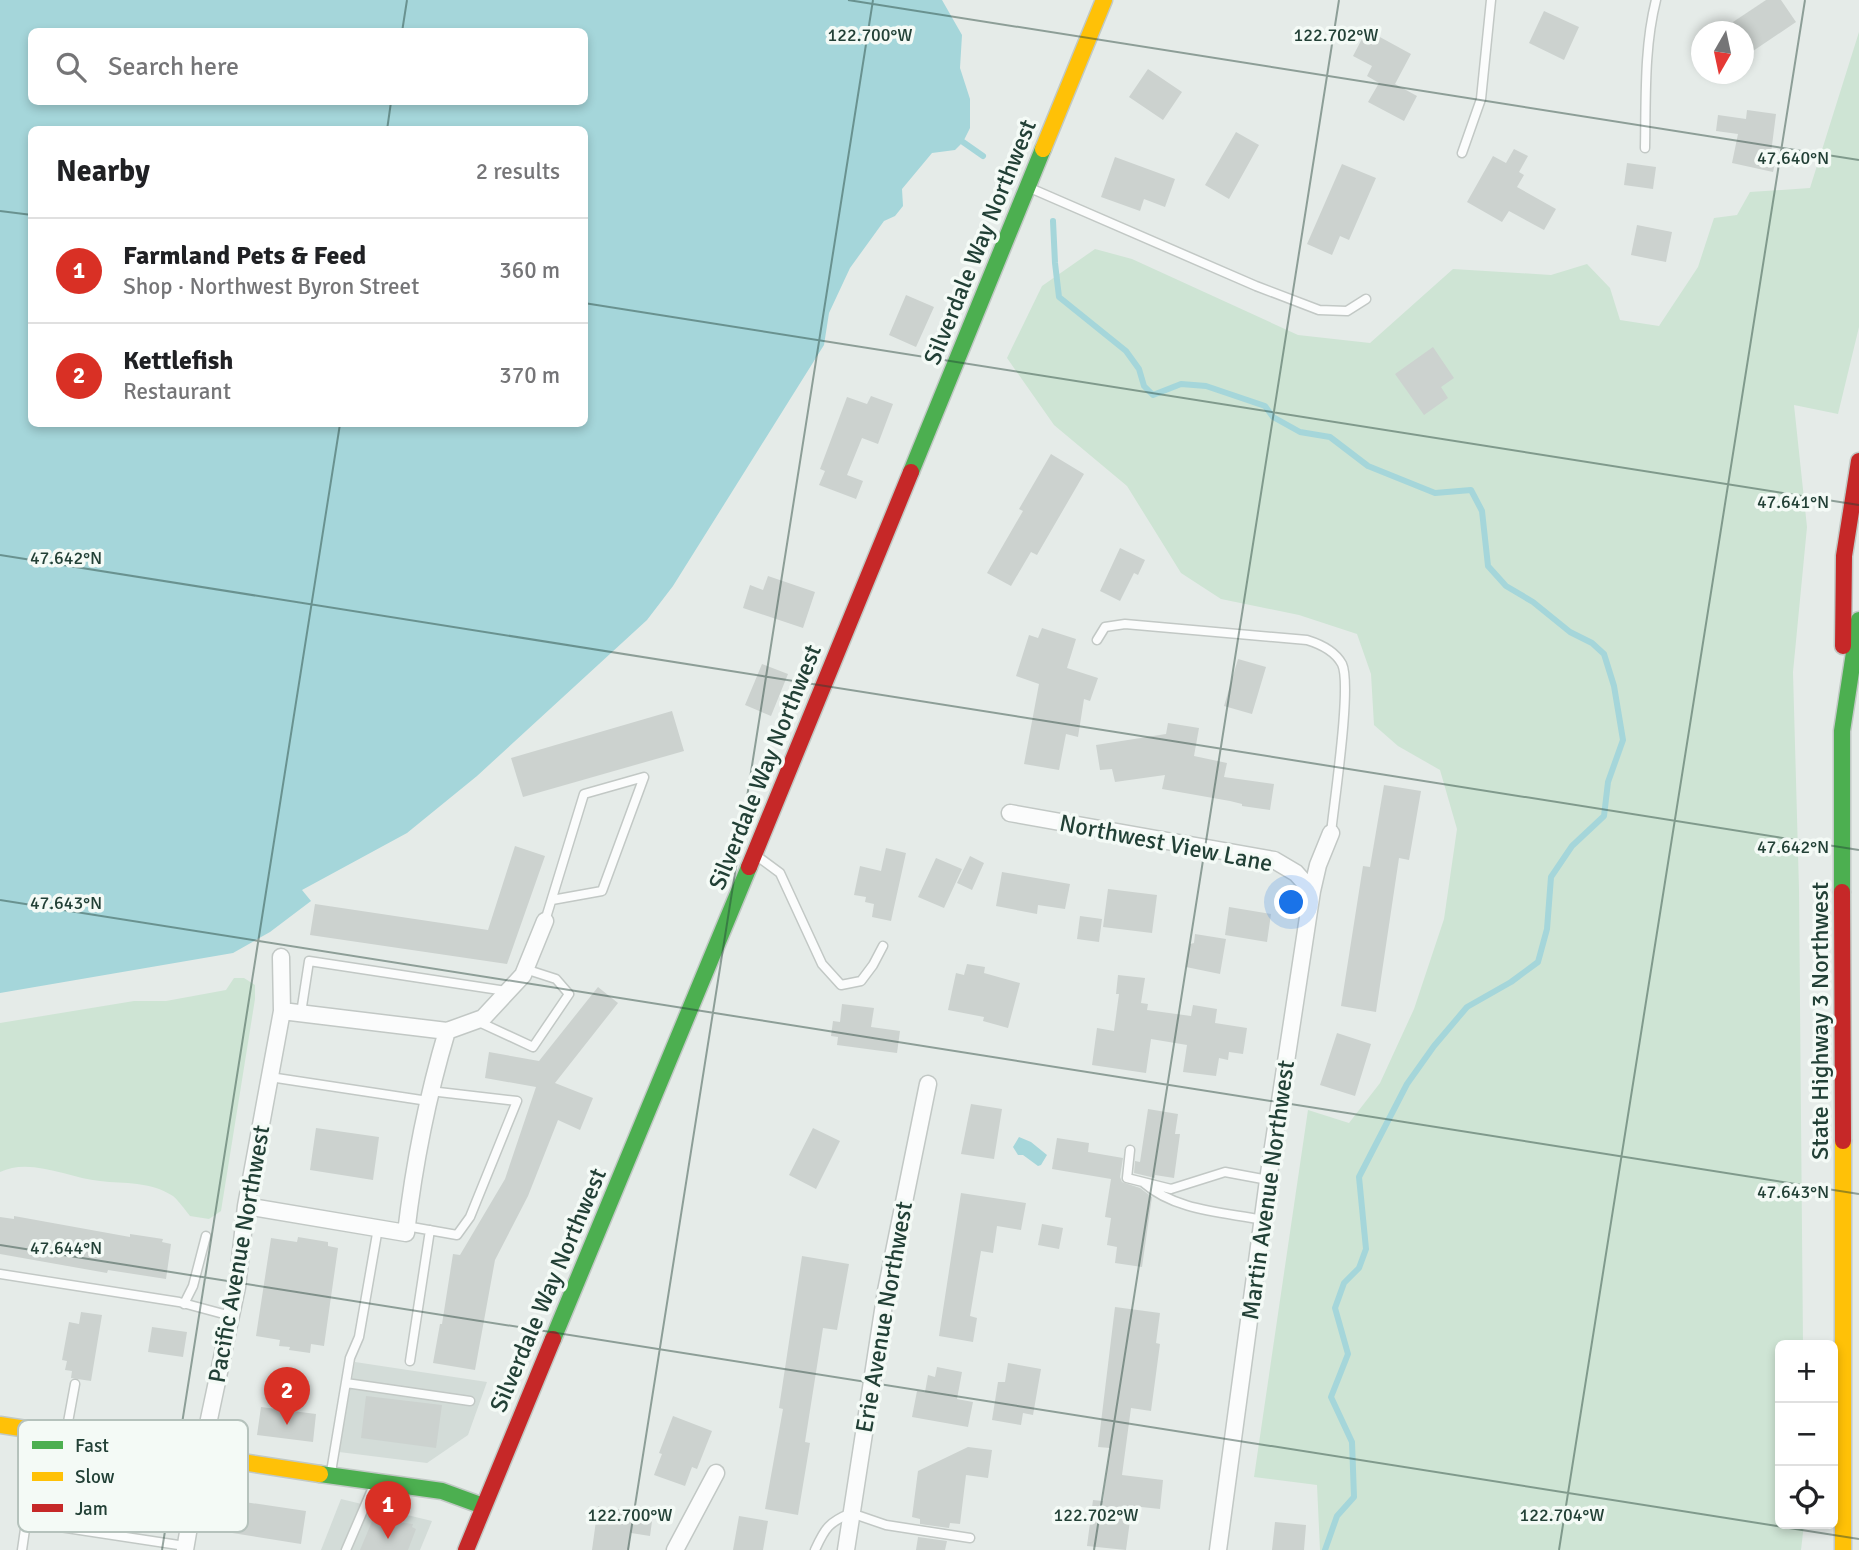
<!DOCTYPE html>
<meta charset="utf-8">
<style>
body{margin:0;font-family:Signika,sans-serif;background:#f6f6f6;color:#202124}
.controls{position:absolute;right:21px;bottom:21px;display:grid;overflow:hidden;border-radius:10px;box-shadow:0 4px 10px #0003}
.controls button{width:63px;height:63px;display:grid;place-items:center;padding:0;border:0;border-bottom:2px solid #e0e0e0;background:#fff;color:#202124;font:35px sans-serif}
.compass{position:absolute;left:1691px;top:21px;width:63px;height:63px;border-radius:50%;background:#fff;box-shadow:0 4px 10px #0003;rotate:189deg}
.you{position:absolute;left:1292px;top:903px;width:24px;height:24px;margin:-18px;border:5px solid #fff;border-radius:50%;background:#1a73e8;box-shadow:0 0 0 10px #1a73e833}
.badge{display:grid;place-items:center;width:46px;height:46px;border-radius:50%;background:#d93025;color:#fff;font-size:23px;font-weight:700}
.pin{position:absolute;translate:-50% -58px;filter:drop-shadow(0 2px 4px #0008)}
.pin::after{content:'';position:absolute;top:37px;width:24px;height:21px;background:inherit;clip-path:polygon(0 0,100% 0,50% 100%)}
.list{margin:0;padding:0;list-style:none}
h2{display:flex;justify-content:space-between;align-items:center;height:91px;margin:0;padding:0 28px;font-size:30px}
h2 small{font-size:23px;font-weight:400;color:#757577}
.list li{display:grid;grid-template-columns:46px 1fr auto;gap:21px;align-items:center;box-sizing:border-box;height:105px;padding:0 28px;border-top:2px solid #e0e0e0}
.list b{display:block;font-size:26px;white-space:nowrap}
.list p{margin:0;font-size:23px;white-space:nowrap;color:#757577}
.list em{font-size:23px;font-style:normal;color:#757577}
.icon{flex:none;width:38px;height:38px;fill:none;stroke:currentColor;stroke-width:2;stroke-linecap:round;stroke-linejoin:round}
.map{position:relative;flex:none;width:1859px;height:1550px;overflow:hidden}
.search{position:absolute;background:#fff;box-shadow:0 4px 10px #0003;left:28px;top:28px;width:560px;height:77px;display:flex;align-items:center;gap:18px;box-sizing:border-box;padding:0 24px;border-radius:10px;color:#757577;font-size:26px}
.panel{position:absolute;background:#fff;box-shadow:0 4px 10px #0003;left:28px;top:126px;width:560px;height:301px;border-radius:10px}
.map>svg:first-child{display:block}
.built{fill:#d3dcd8}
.green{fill:#cee4d4}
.water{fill:#a5d6da;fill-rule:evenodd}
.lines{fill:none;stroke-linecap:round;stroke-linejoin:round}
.stream{stroke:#a5d6da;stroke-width:6}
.building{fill:#ccd2cf}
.lane-casing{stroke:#c2c8c5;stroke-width:11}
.street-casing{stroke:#c2c8c5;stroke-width:19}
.fast-casing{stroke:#c1c9c5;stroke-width:19}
.slow-casing{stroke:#c1c9c5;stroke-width:19}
.jam-casing{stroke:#c1c9c5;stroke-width:19}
.lane{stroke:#fbfcfc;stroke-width:8}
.street{stroke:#fbfcfc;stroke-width:16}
.fast{stroke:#4caf50;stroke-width:16}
.slow{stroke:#ffc107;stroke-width:16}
.jam{stroke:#c62828;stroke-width:16}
.ticks{fill:none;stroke:#224036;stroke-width:2;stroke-opacity:0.45}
.labels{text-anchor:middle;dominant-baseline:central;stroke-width:7;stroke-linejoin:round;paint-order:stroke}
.street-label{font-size:24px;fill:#224036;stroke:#f4faf6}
.key{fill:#f4faf6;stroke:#b5c2bc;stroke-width:2}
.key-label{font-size:19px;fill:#224036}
.ticks-label{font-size:18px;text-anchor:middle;fill:#224036;stroke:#f4faf6;stroke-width:7;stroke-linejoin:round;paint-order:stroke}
</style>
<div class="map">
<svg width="1859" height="1550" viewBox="0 0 1859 1550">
<rect width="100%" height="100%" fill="#e5ebe8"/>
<!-- built -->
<path class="built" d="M 355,1362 L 487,1382 L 468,1435 L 427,1463 L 339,1452 Z
M 341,1499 L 432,1521 L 420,1550 L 321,1550 Z"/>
<!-- green -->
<path class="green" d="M 1859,32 L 1859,327 L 1838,414 L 1794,405 L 1807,527 L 1793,672 L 1799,889 L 1803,1345 L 1780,1345 L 1780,1524 L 1804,1524 L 1801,1550 L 1320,1550 L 1317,1485 L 1254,1477 L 1308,1110 L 1349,1123 L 1380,1083 L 1414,1009 L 1444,919 L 1457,829 L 1440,770 L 1398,746 L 1374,725 L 1371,674 L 1357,634 L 1299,615 L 1221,599 L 1181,573 L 1127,486 L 1054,425 L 1007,358 L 1042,286 L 1095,249 L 1132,259 L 1298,335 L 1370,343 L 1453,269 L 1551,275 L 1587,264 L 1610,288 L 1620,320 L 1659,326 L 1698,267 L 1714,218 L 1737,215 L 1750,192 L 1810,188 Z
M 234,978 L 244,978 L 255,985 L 255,999 L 221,1211 L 209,1219 L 190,1216 C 185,1210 179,1201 173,1196 C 150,1181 125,1184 100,1181 C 69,1178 30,1157 0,1172 L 0,1023 L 134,1001 L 166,1001 L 226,990 Z"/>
<!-- water -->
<path class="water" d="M 0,0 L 942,0 L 962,35 L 960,68 L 970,99 L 970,128 L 963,142 L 955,150 L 932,153 L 902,189 L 903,206 L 895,216 L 884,221 L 850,268 L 829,313 L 824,345 L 673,586 L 647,620 L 477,776 L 407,833 L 302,890 L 311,901 L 270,932 L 233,953 L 0,993 ZM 32,32 L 584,32 L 584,102 L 32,102 ZM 32,130 L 584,130 L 584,424 L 32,424 Z
M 1019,1137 L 1031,1142 L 1047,1155 L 1041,1165 L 1038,1166 L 1023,1155 L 1018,1155 L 1013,1147 Z"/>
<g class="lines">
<!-- stream -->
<path class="stream" d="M 963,142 L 983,156
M 1053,221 L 1055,263 L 1059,297 L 1126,351 L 1139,369 L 1144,386 L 1153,395 L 1181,384 L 1206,386 L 1265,406 L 1273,417 L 1300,432 L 1330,437 L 1368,466 L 1435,493 L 1471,490 L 1482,511 L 1488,566 L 1506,586 L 1533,602 L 1570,632 L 1592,643 L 1604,654 L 1614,686 L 1623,740 L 1608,782 L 1604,816 L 1572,846 L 1551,877 L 1547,929 L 1538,962 L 1511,982 L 1467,1007 L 1434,1046 L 1407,1084 L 1359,1177 L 1366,1249 L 1359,1268 L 1344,1283 L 1335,1308 L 1348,1354 L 1331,1397 L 1352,1442 L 1354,1497 L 1337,1516 L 1325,1550"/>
</g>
<!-- building -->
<path class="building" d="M 1766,0 L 1781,0 L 1796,22 L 1753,51 L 1744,37 L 1744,32 L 1740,32 L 1733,22 Z
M 1544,11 L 1579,27 L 1564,60 L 1529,43 Z
M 1364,35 L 1376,41 L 1378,36 L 1411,54 L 1395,84 L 1417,96 L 1404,121 L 1368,102 L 1379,83 L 1367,76 L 1372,66 L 1353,56 Z
M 1148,69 L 1182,92 L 1163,120 L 1129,97 Z
M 1747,110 L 1776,114 L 1771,153 L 1777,154 L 1773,172 L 1732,163 L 1738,134 L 1716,131 L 1718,115 L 1746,119 Z
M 1236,132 L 1259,145 L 1229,199 L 1205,185 Z
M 1514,149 L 1528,156 L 1519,172 L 1524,175 L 1517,187 L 1556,209 L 1544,230 L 1509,211 L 1502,222 L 1467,202 L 1493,156 L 1506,163 Z
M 1115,157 L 1175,179 L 1165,207 L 1144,199 L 1140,211 L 1101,197 Z
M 1627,163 L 1656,167 L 1653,189 L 1624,185 Z
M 1342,164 L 1376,178 L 1349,240 L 1340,236 L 1332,255 L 1307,244 Z
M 1637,225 L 1672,232 L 1666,262 L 1631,255 Z
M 906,295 L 934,307 L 916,347 L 889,335 Z
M 1433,347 L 1454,378 L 1441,387 L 1448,398 L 1424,415 L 1395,374 Z
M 871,396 L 893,404 L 878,444 L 862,438 L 847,475 L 863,481 L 856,499 L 819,485 L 825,471 L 820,469 L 847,397 L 867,404 Z
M 1051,454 L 1084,474 L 1037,555 L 1031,552 L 1011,586 L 987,573 L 1023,511 L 1019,509 Z
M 1120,548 L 1145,560 L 1138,575 L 1134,573 L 1120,601 L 1100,591 Z
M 768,576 L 815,592 L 803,628 L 743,608 L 750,585 L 763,590 Z
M 1042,628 L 1076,639 L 1067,668 L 1098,678 L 1090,701 L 1084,699 L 1078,737 L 1066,734 L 1059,770 L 1024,764 L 1039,684 L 1016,676 L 1029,635 L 1038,638 Z
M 1238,659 L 1266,667 L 1252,714 L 1224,706 Z
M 762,664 L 788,674 L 771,716 L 745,705 Z
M 672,711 L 684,751 L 523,797 L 511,758 Z
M 1168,723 L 1199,728 L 1194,756 L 1227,763 L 1224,777 L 1274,784 L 1270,810 L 1242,806 L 1242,804 L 1230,801 L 1162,789 L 1165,775 L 1115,782 L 1112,769 L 1100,770 L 1096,745 L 1166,734 Z
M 1384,785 L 1421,791 L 1409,860 L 1399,858 L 1376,1012 L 1341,1006 L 1363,866 L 1370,867 Z
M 515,846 L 545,856 L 507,964 L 310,935 L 315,904 L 488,930 Z
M 886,848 L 906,853 L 891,921 L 872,917 L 874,904 L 865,902 L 866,897 L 854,895 L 860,866 L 881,871 Z
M 970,856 L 984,863 L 972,890 L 957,883 Z
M 936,858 L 962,869 L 944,908 L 918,897 Z
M 1002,872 L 1070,884 L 1065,909 L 1038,905 L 1037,914 L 996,906 Z
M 1108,889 L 1157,895 L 1152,933 L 1103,927 Z
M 1229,907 L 1271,914 L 1267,942 L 1225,935 Z
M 1080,916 L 1102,919 L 1099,942 L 1077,939 Z
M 1195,934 L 1226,939 L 1220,974 L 1186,967 L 1190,944 L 1194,943 Z
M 967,964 L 985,967 L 984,973 L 1020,983 L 1008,1028 L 983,1021 L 984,1017 L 948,1010 L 956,973 L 964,975 Z
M 1118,975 L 1145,978 L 1141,1003 L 1148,1004 L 1147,1010 L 1191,1016 L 1193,1005 L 1217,1009 L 1215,1023 L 1247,1028 L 1243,1054 L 1229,1052 L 1228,1060 L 1219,1058 L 1216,1076 L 1183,1072 L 1187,1045 L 1151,1039 L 1146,1073 L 1092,1065 L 1097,1028 L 1114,1031 L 1119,994 L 1116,994 Z
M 598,987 L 618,1003 L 555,1083 L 593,1098 L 580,1130 L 558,1120 L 528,1196 L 495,1260 L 475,1370 L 433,1363 L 440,1324 L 442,1324 L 453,1254 L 460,1255 L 505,1179 L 536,1087 L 485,1078 L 489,1052 L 539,1061 Z
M 842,1004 L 874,1008 L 871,1027 L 900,1031 L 897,1053 L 837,1045 L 838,1037 L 831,1036 L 833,1021 L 840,1022 Z
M 1337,1033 L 1371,1044 L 1355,1096 L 1320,1085 Z
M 971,1104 L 1002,1109 L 994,1159 L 961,1154 Z
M 1148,1109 L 1178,1114 L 1175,1134 L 1180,1134 L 1174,1178 L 1155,1175 L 1155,1178 L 1134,1173 L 1135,1161 L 1140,1162 Z
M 316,1128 L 379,1137 L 373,1180 L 310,1170 Z
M 813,1128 L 840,1141 L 816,1189 L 789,1175 Z
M 1057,1138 L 1089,1143 L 1088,1152 L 1123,1158 L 1120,1177 L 1122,1182 L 1140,1188 L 1152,1197 L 1142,1267 L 1115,1263 L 1117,1247 L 1107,1245 L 1111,1218 L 1105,1217 L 1111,1179 L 1052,1169 Z
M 961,1193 L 1026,1203 L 1021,1230 L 997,1226 L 993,1253 L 981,1251 L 970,1316 L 977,1318 L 973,1342 L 939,1336 Z
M 14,1216 L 130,1237 L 130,1234 L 163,1239 L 162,1242 L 171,1244 L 166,1279 L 108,1270 L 107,1273 L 0,1254 L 0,1217 L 14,1219 Z
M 1042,1224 L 1063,1228 L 1059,1249 L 1038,1245 Z
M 298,1237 L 328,1242 L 328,1246 L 338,1248 L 324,1346 L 311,1344 L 310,1353 L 289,1350 L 290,1347 L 279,1346 L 280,1340 L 256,1336 L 271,1238 L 297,1242 Z
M 802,1256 L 849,1264 L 837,1330 L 823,1328 L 805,1442 L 810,1443 L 798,1515 L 765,1509 L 783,1409 L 779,1408 Z
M 1115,1307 L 1160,1313 L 1156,1343 L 1160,1344 L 1151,1411 L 1131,1408 L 1122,1475 L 1163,1480 L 1160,1509 L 1132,1506 L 1126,1550 L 1087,1546 L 1093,1500 L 1103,1501 L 1110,1448 L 1098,1447 Z
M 81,1312 L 102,1315 L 91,1381 L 71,1378 L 72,1371 L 65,1370 L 67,1361 L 62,1360 L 69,1322 L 79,1324 Z
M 152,1327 L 187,1332 L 183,1357 L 148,1352 Z
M 1008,1363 L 1041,1369 L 1033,1415 L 1023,1413 L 1021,1425 L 992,1420 L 998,1382 L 1005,1382 Z
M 937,1367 L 962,1372 L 957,1399 L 973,1402 L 968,1427 L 912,1417 L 917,1391 L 925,1392 L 928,1375 L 935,1377 Z
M 366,1396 L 442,1405 L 436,1448 L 361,1438 Z
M 261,1407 L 316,1414 L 313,1442 L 257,1435 Z
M 673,1416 L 712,1431 L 697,1469 L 692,1467 L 685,1486 L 654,1475 L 662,1454 L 659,1453 Z
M 968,1447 L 992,1450 L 988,1478 L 966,1475 L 960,1524 L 950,1523 L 949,1528 L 920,1524 L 920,1519 L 912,1517 L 918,1471 Z
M 231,1500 L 306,1511 L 301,1544 L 226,1532 Z
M 598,1506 L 653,1514 L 650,1536 L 631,1533 L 629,1550 L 592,1550 Z
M 739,1516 L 768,1521 L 763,1550 L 733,1550 Z
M 373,1519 L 413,1524 L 412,1527 L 416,1529 L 408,1550 L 360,1550 Z
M 1275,1522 L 1306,1525 L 1304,1550 L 1272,1550 Z
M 918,1537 L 947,1541 L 945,1550 L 916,1550 Z"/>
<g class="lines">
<defs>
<path id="lane" d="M 1645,148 C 1646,99 1644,47 1656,0
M 1462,153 L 1481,99 L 1491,0
M 1030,188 L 1256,286 L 1319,310 L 1347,311 L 1366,299
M 1097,640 L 1105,627 L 1125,624 L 1307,640 C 1320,644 1335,651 1342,664 C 1352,685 1334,803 1331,833
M 757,856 L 780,873 L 822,964 L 841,985 L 861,981 L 873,965 L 883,946
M 545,921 L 584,794 L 644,777 L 602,891 L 552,900
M 301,1013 L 309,961 L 506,991
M 479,1022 L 533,1047 L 569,994 L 556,979 L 525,969
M 270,1077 L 428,1101
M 1130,1150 L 1127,1178 L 1171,1189 L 1225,1172 L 1268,1180
M 1144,1183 C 1176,1211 1223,1212 1263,1220
M 406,1226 L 457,1235 L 470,1217 L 517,1101 L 430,1091
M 0,1274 L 179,1302 L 231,1316
M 184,1304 L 193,1286 L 206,1236
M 410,1361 L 430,1230
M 346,1383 L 470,1401
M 66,1433 L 75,1384
M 331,1472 L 350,1358 L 359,1337 L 378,1228
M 27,1522 L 185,1546
M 22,1550 L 39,1432
M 346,1550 L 374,1485
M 815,1550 C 825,1528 829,1522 851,1513 L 886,1525 L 970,1538"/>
<path id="street" d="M 1010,813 L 1274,860 L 1296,873 L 1312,891
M 282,1011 L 447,1031
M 246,1206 L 406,1233 C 414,1164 427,1098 447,1031 L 483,1018 L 523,975 L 545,921
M 185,1550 L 201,1457 L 237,1287 L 246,1206 L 282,1011 L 281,957
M 675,1550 L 716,1473
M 846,1550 L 886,1291 L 928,1084
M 1218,1550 L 1268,1180 L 1312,891 L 1318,865 L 1331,833"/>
<path id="fast" d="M 911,472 L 1043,149
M 1842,892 L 1842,731 L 1859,620
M 553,1339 L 749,867
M 320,1474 L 442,1491 L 483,1506"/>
<path id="slow" d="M 1043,149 L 1104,0
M 1843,1141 L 1843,1550
M 0,1425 L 320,1474"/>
<path id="jam" d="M 1843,646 L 1844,556 L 1859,461
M 749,867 L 911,472
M 1842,892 L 1843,1141
M 466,1550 L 553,1339"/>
</defs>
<!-- lane casing -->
<use href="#lane" class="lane-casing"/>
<!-- street casing -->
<use href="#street" class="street-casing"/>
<!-- fast casing -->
<use href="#fast" class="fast-casing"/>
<!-- slow casing -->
<use href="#slow" class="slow-casing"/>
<!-- jam casing -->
<use href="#jam" class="jam-casing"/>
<!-- lane -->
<use href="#lane" class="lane"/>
<!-- street -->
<use href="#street" class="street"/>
<!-- fast -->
<use href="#fast" class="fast"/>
<!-- slow -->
<use href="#slow" class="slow"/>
<!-- jam -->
<use href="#jam" class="jam"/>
</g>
<!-- ticks -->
<path class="ticks" d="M 848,0 L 1859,160M 402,32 L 407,0M 387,130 L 391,102M 0,211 L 32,215M 584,303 L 1859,505M 0,555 L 1859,850M 0,900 L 1859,1194M 0,1245 L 1859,1539M 162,1550 L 340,424M 628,1550 L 873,0M 1094,1550 L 1339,0M 1559,1550 L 1805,0"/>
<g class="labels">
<!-- street labels -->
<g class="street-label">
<text transform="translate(980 242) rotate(-68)">Silverdale Way Northwest</text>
<text transform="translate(765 767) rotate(-68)">Silverdale Way Northwest</text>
<text transform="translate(1166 843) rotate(11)">Northwest View Lane</text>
<text transform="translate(1820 1021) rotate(-90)">State Highway 3 Northwest</text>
<text transform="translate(1268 1190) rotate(-82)">Martin Avenue Northwest</text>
<text transform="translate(239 1254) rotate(-80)">Pacific Avenue Northwest</text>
<text transform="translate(548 1290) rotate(-67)">Silverdale Way Northwest</text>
<text transform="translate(884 1317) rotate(-80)">Erie Avenue Northwest</text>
</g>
</g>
<!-- legend -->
<rect x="18" y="1420" width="230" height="112" rx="10" class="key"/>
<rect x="32" y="1441" width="31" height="8" fill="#4caf50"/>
<rect x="32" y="1472" width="31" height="9" fill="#ffc107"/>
<rect x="32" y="1504" width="31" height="8" fill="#c62828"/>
<g class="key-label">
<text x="75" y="1452">Fast</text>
<text x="75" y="1483">Slow</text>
<text x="75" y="1515">Jam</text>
</g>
<g class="ticks-label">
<text x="870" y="41">122.700°W</text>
<text x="1336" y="41">122.702°W</text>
<text x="1793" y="164">47.640°N</text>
<text x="1793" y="508">47.641°N</text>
<text x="66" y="564">47.642°N</text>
<text x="1793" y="853">47.642°N</text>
<text x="66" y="909">47.643°N</text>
<text x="1793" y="1198">47.643°N</text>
<text x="66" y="1254">47.644°N</text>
<text x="630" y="1521">122.700°W</text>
<text x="1096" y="1521">122.702°W</text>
<text x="1562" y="1521">122.704°W</text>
</g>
</svg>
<div class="controls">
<button>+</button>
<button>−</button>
<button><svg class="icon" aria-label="locate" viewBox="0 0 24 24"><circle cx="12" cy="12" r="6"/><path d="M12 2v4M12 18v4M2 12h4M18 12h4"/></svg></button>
</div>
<svg class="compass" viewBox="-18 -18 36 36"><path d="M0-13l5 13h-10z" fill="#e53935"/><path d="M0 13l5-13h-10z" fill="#757577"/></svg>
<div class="you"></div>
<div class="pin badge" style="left:388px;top:1539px">1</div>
<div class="pin badge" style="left:287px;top:1425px">2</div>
<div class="search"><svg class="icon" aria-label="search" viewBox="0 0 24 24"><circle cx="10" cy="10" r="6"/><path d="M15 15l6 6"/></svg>Search here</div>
<section class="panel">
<h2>Nearby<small>2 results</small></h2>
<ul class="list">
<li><span class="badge">1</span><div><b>Farmland Pets &amp; Feed</b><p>Shop · Northwest Byron Street</p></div><em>360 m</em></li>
<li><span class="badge">2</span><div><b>Kettlefish</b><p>Restaurant</p></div><em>370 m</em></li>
</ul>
</section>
</div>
